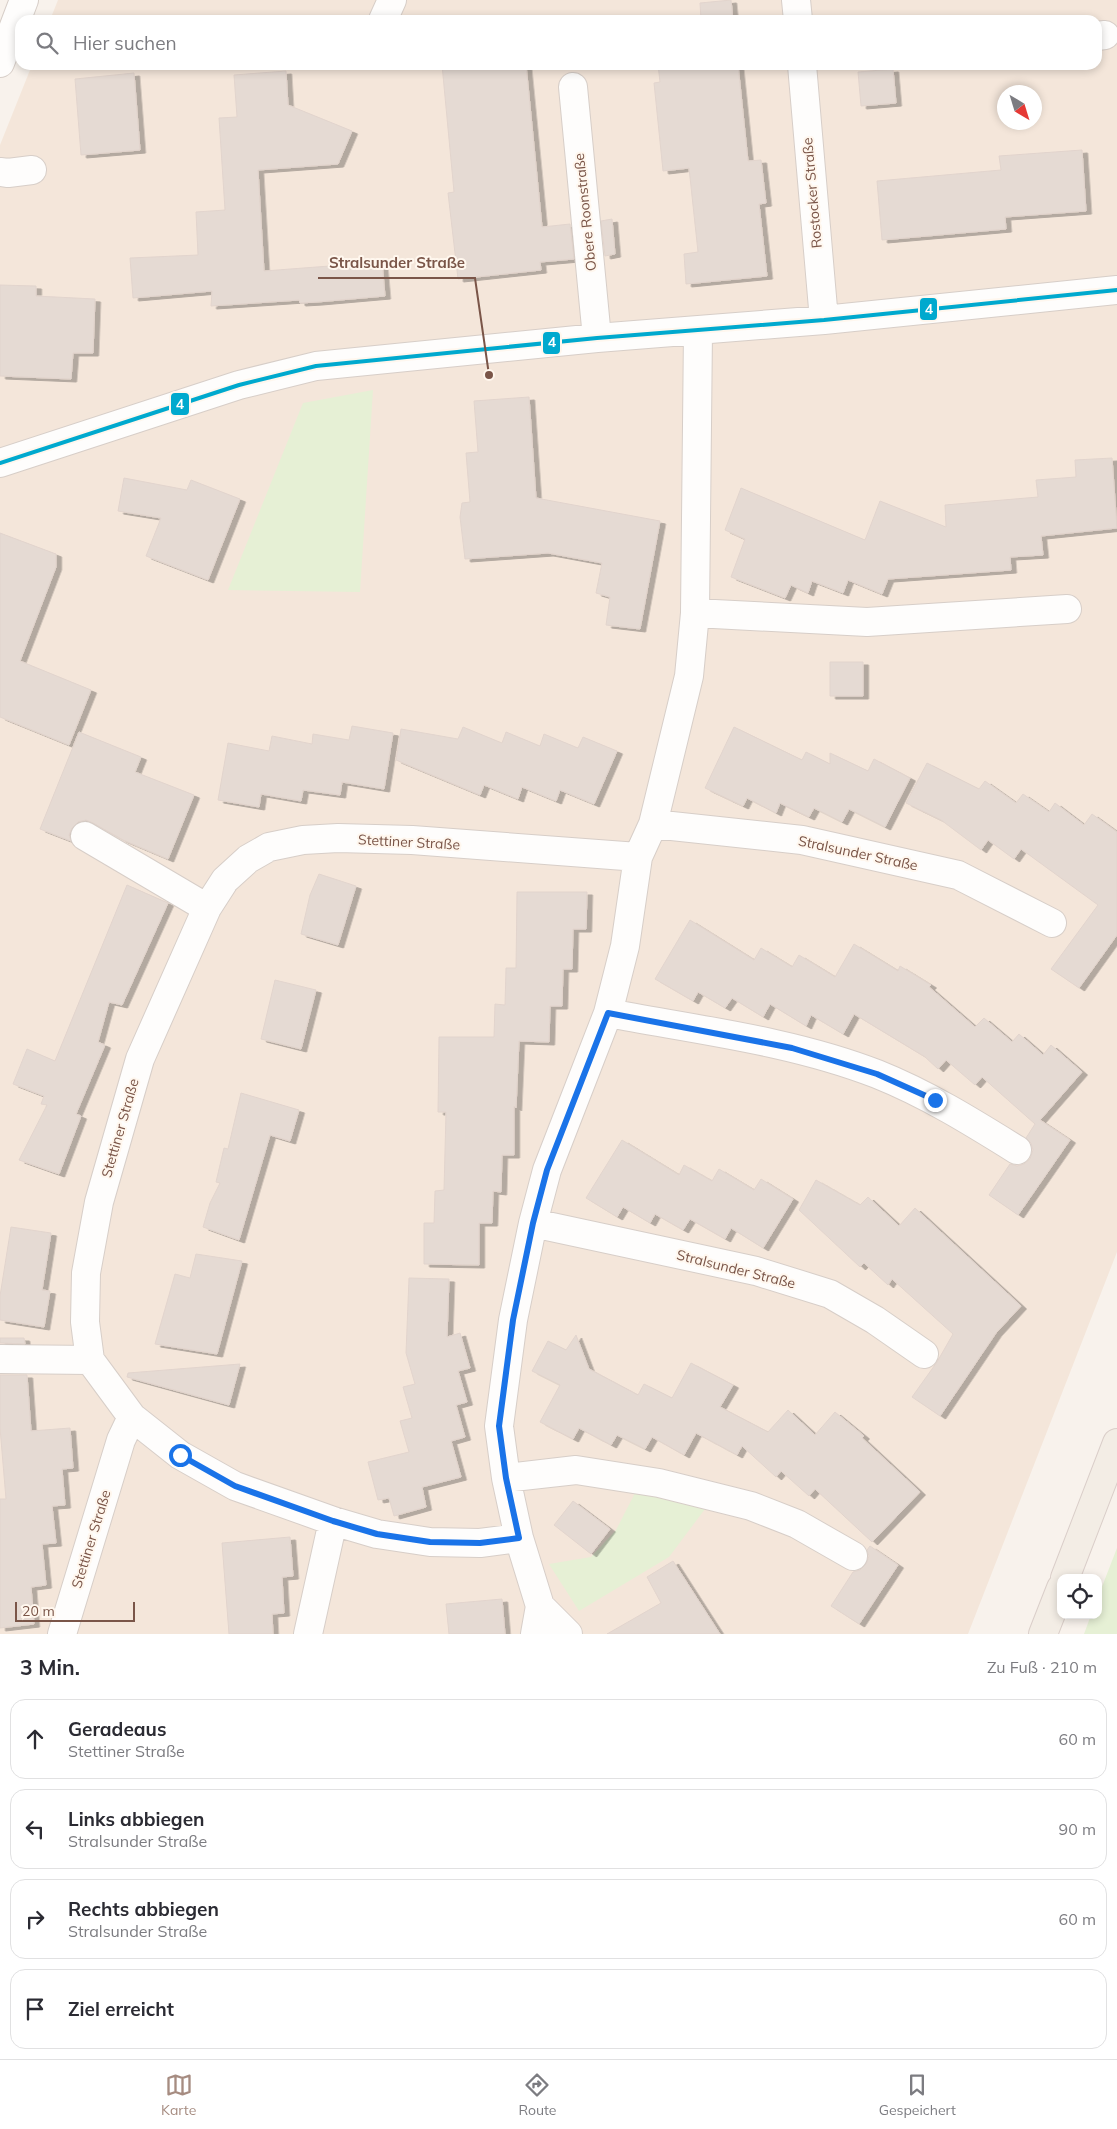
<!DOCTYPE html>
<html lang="de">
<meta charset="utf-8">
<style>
body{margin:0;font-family:Mulish,sans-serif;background:#f2f2f3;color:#2b2b33}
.controls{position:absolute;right:15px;bottom:15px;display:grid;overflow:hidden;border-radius:10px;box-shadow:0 2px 8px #0003}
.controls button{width:45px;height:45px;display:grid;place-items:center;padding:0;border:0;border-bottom:1px solid #e1e1e2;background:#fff;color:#2b2b33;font:25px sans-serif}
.compass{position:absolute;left:997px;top:85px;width:45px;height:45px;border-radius:50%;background:#fff;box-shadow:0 2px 8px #0003;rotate:142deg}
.scale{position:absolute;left:15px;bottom:12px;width:120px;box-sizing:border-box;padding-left:5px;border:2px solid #7a5548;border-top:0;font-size:14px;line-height:18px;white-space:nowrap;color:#7a5548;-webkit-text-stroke:4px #fff7ee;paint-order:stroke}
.stop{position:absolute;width:15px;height:15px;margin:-11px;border:4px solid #1a73e8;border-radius:50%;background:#fff}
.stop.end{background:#1a73e8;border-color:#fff;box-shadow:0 1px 5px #0008}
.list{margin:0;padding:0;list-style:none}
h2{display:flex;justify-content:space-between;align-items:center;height:65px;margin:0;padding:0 20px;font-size:21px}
h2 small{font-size:16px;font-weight:400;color:#7c7c81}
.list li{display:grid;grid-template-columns:32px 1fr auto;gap:15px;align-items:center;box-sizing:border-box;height:80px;margin:0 10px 10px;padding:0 10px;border:1px solid #e1e1e2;border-radius:15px}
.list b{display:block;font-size:19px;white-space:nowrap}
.list p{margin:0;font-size:16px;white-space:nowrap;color:#7c7c81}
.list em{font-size:16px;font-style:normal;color:#7c7c81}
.icon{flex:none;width:28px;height:28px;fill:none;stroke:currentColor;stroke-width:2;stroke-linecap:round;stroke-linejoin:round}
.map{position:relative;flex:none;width:1117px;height:1634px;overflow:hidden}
.search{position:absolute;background:#fff;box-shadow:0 2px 8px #0003;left:15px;right:15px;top:15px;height:55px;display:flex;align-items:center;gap:12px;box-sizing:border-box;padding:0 18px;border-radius:15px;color:#7c7c81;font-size:19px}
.sheet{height:425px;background:#fff}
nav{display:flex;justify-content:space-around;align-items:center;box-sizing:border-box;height:70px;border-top:1px solid #e1e1e2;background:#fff;font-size:14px;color:#7c7c81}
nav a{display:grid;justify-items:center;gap:2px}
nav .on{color:#a68c81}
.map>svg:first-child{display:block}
.residential{fill:#f4e6da;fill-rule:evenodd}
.green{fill:#e6f0d5}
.building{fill:#e5dad3;stroke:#e2d4cd;filter:url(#shadow)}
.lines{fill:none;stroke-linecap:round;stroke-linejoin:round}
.minor-casing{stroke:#d7cec8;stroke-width:30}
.major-casing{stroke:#dacec9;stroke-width:30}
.minor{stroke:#fefdfc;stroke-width:28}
.major{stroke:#f3ede5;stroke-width:28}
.bus-1-casing{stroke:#fff7ee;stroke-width:8}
.bus-1{stroke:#00a9ce;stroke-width:4}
.route{stroke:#1a73e8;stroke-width:6}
.labels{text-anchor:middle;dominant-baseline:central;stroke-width:4;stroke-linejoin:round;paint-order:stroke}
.street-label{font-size:14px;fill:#7a5548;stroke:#fff7ee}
.leader{fill:none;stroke:#7a5548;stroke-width:2}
.callout-dot{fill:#7a5548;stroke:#fff7ee;stroke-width:2}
.callout-label{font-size:15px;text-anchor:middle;font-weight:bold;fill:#7a5548;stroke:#fff7ee;stroke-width:4;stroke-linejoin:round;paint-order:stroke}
.line-badge{stroke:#fff7ee;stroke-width:2}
.badge-label{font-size:14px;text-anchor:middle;font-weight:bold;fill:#fff}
</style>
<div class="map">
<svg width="1117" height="1634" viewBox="0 0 1117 1634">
<defs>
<filter id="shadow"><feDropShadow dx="5.5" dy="3" stdDeviation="0" flood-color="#0004"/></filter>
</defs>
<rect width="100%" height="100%" fill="#f8f2ec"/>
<!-- residential -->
<path class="residential" d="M 58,0 L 1117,0 L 1117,1252 L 968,1634 L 0,1634 L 0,145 L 32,65 L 1097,65 L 1097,20 L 50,20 ZM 1004,92 L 1034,92 L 1034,122 L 1004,122 Z"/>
<!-- green -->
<path class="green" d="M 373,390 L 360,592 L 228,590 L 303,403 Z
M 636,1491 L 708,1505 L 669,1557 L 579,1611 L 549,1564 L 591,1557 L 616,1530 Z
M 1117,1548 L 1117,1634 L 1084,1634 L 1091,1615 L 1098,1615 L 1098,1597 Z"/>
<!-- building -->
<path class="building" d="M 731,0 L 733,20 L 701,20 L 700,3 Z
M 442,65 L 526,65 L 542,227 L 570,224 L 574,259 L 540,262 L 541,270 L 458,279 L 448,193 L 454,192 Z
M 658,65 L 738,65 L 748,161 L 761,160 L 766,203 L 759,204 L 767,276 L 686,284 L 684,254 L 698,252 L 689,168 L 663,171 L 654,83 L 660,82 Z
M 893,69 L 896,103 L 861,106 L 858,72 Z
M 286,71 L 288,105 L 352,131 L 338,164 L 258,170 L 264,271 L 382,262 L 385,296 L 317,302 L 300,303 L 299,300 L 211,306 L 212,291 L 133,298 L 130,258 L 198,255 L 196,212 L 225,210 L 219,118 L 237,117 L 234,75 Z
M 134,73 L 140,150 L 81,155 L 75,79 Z
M 1082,150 L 1086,211 L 1005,217 L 1006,229 L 882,240 L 877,181 L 1001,170 L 999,156 Z
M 612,219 L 615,254 L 605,256 L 601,221 Z
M 0,285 L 36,286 L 36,296 L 95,299 L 93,353 L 73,353 L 71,379 L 0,376 Z
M 529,397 L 536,498 L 660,521 L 640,629 L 606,625 L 610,597 L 596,593 L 602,563 L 548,553 L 465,559 L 460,517 L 462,503 L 470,502 L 466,453 L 478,452 L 474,401 Z
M 1112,458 L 1117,528 L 1041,536 L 1043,555 L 1010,557 L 1011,570 L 888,579 L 882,594 L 848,580 L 843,593 L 812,581 L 808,593 L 791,585 L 785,598 L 731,577 L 745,539 L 725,530 L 741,488 L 865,540 L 880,501 L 946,527 L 945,505 L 1038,497 L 1036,480 L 1076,477 L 1075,460 Z
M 124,478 L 187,490 L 191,480 L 240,499 L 208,580 L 146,556 L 161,518 L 118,511 Z
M 0,533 L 56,554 L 56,567 L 20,661 L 91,690 L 69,745 L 0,717 Z
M 830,662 L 863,662 L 863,696 L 830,696 Z
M 352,726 L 393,733 L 384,789 L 342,782 L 340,795 L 303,790 L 301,801 L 261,794 L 259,807 L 218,800 L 228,743 L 269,751 L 272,736 L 312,744 L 313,734 L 349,740 Z
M 463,727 L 502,743 L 506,732 L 540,746 L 544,734 L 578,748 L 583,737 L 617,751 L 594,804 L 560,790 L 556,801 L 522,787 L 518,799 L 484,785 L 480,795 L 396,760 L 401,729 L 458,739 Z
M 734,727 L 802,760 L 806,752 L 830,764 L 830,753 L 868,771 L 874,759 L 910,778 L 885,827 L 849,809 L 842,822 L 814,808 L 809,817 L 780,803 L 776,813 L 747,798 L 743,806 L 705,788 Z
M 79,732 L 141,757 L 135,772 L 194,795 L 168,859 L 123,840 L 93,823 L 86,820 L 78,822 L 72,828 L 69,835 L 71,841 L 40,829 Z
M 927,763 L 979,789 L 985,781 L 1016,803 L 1023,794 L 1049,812 L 1055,803 L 1084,825 L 1092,814 L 1117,832 L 1117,935 L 1079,988 L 1051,969 L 1098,905 L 1021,849 L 1014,859 L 988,840 L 981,850 L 941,820 L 906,803 Z
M 319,874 L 356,886 L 338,945 L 301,934 L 310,895 Z
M 127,885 L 168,903 L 122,1005 L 109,1002 L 98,1042 L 105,1045 L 76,1114 L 81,1116 L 59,1174 L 19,1160 L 47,1105 L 41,1104 L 44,1096 L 13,1084 L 27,1049 L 55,1061 Z
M 517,892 L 587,892 L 586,929 L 573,929 L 572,969 L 563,969 L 562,1006 L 550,1006 L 549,1042 L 519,1041 L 516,1108 L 514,1106 L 514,1155 L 502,1155 L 501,1192 L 493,1191 L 492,1223 L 479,1223 L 479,1265 L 424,1264 L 424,1223 L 434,1223 L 435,1191 L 444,1190 L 446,1112 L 438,1112 L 439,1037 L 494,1037 L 495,1004 L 505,1005 L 506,968 L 516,968 Z
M 690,920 L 754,960 L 761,948 L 792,967 L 799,955 L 835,977 L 854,944 L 898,971 L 900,966 L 931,985 L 929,987 L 975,1027 L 984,1018 L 1012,1042 L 1019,1034 L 1043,1055 L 1051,1045 L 1082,1072 L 1040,1120 L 1070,1140 L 1018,1215 L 989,1195 L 1010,1164 L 1017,1166 L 1024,1164 L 1030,1159 L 1033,1150 L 1031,1143 L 1026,1138 L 1035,1124 L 982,1077 L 975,1085 L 946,1060 L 938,1069 L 925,1057 L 854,1014 L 843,1034 L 811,1015 L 806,1026 L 770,1004 L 763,1017 L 732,998 L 725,1008 L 698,992 L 693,1001 L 655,979 Z
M 275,980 L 316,990 L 301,1049 L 261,1039 Z
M 241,1093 L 299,1110 L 290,1141 L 270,1135 L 239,1240 L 203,1227 L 210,1203 L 220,1183 L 216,1182 L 224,1148 L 228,1149 Z
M 622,1140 L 679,1175 L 684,1165 L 712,1181 L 719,1169 L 754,1190 L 761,1179 L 793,1199 L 763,1248 L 731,1228 L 725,1239 L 690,1219 L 683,1230 L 655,1214 L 650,1223 L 623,1207 L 617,1217 L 586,1198 Z
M 816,1180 L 860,1205 L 868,1197 L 899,1226 L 915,1208 L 1021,1306 L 996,1333 L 940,1416 L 912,1397 L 937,1362 L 953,1334 L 892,1279 L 888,1285 L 864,1263 L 860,1267 L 799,1210 Z
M 11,1227 L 51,1233 L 42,1290 L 50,1291 L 44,1327 L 0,1320 L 0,1296 Z
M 196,1254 L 242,1261 L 217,1354 L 155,1344 L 175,1274 L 190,1278 Z
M 409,1278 L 449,1279 L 447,1337 L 460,1333 L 470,1368 L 458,1371 L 467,1402 L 456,1405 L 465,1437 L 451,1441 L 461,1477 L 422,1487 L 426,1507 L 394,1516 L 389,1498 L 378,1500 L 368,1462 L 409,1452 L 400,1421 L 412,1418 L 403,1387 L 415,1384 L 406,1353 Z
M 576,1335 L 589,1369 L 638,1395 L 644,1384 L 672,1398 L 691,1363 L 733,1385 L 720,1407 L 768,1432 L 788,1410 L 815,1435 L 835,1412 L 864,1436 L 862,1438 L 920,1492 L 872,1542 L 815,1489 L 809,1496 L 781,1471 L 776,1477 L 742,1446 L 737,1455 L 696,1433 L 684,1455 L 652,1437 L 645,1449 L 617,1435 L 611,1445 L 579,1428 L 573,1439 L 540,1422 L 560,1385 L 532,1371 L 548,1341 L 566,1350 Z
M 0,1338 L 24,1338 L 25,1344 L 0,1343 Z
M 240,1364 L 229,1405 L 127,1377 L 128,1373 Z
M 0,1375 L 27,1375 L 31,1431 L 70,1428 L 73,1468 L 62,1469 L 65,1505 L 52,1506 L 56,1543 L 42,1544 L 46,1585 L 31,1587 L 34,1624 L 0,1628 L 0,1499 L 6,1499 L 0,1428 Z
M 573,1501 L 610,1529 L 591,1554 L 554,1525 Z
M 290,1537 L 293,1576 L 282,1577 L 284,1613 L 272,1614 L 273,1634 L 229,1634 L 222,1543 Z
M 870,1546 L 898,1565 L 859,1624 L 831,1606 L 853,1572 L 860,1570 L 866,1564 L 869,1556 L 867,1550 Z
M 673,1561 L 720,1634 L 607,1634 L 661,1603 L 647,1577 Z
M 502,1599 L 505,1634 L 449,1634 L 446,1604 Z"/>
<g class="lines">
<defs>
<path id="minor" d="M 796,0 L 798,20
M 383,20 L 392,0
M 1097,36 L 1105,35
M 0,63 L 24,0
M 802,65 L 824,320
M 573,87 L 597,338
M 0,172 L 8,173 L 32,170
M 0,463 L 239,385 L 316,366 L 597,338 L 824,320 L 1117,290
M 695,613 L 867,622 L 1067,609
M 653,824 L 802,840 L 958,875 L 1052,923
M 85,836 L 207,908
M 608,1013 C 698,1030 792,1041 877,1074 C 927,1094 972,1122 1017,1150
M 533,1223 L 756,1271 L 830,1294 L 875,1320 L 924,1354
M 0,1359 L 90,1360
M 506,1478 L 576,1470 L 659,1483 L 751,1506 L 797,1524 L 853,1556
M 519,1538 L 480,1543 L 430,1542 L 377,1534 L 333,1521 L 235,1486 L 180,1455 L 132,1417 L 90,1360 L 85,1322 L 86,1273 L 99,1202 L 140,1059 L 207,908 L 225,880 L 248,859 L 269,847 L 303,840 L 338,838 L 412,840 L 638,857
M 62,1634 L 121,1440 L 132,1417
M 308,1634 L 333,1521
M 535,1634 L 540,1606
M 568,1634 L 540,1606 L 519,1538 L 506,1478 L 499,1426 L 513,1320 L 533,1223 L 547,1170 L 608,1013 L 625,946 L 638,857 L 653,824 L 689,676 L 695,613 L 698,331"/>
<path id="major" d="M 1065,1578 L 1117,1443
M 1043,1634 L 1061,1588"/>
</defs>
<!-- minor casing -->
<use href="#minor" class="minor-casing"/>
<!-- major casing -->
<use href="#major" class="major-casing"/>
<!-- minor -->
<use href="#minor" class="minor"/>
<!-- major -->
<use href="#major" class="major"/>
<defs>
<path id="bus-1" d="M 0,463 L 239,385 L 316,366 L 597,338 L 824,320 L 1117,290"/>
</defs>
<!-- bus-1 casing -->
<use href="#bus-1" class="bus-1-casing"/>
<!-- bus-1 -->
<use href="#bus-1" class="bus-1"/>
</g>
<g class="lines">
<!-- route -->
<path class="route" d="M 180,1455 L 235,1486 L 333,1521 L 377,1534 L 430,1542 L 480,1543 L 519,1538 L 506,1478 L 499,1426 L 513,1320 L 533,1223 L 547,1170 L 608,1013 L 792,1048 L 877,1074 L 935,1100"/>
</g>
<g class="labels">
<!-- street labels -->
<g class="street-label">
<text transform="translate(812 193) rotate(-95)">Rostocker Straße</text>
<text transform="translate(585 212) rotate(-96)">Obere Roonstraße</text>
<text transform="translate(409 842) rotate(3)">Stettiner Straße</text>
<text transform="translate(858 853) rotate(12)">Stralsunder Straße</text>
<text transform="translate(120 1128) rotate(-74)">Stettiner Straße</text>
<text transform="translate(736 1269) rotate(14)">Stralsunder Straße</text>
<text transform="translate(91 1539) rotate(-73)">Stettiner Straße</text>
</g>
</g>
<!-- callouts -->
<path class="leader" d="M489 375L475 278H318"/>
<circle class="callout-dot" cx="489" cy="375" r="5"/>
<g class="callout-label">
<text x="397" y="268">Stralsunder Straße</text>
</g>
<g class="line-badge">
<rect x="919" y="297" width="19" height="24" rx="5" fill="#00a9ce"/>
<rect x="542" y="331" width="19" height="24" rx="5" fill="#00a9ce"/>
<rect x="170" y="392" width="20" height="24" rx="5" fill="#00a9ce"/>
</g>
<g class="badge-label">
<text x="929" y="314">4</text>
<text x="552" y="347">4</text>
<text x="180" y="409">4</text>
</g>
</svg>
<div class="controls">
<button><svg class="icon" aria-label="locate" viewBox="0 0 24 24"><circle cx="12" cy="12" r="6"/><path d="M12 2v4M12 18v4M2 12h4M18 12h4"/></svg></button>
</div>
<svg class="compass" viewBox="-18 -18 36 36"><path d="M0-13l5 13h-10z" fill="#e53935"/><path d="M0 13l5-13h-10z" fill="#7c7c81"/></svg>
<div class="scale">20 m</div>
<div class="stop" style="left:180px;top:1455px"></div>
<div class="stop end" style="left:935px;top:1100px"></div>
<div class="search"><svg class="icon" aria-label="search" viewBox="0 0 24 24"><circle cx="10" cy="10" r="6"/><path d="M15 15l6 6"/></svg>Hier suchen</div>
</div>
<section class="sheet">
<h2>3 Min.<small>Zu Fuß · 210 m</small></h2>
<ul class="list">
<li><svg class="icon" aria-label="ahead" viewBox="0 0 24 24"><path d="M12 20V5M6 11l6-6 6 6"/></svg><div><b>Geradeaus</b><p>Stettiner Straße</p></div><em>60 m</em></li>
<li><svg class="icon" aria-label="left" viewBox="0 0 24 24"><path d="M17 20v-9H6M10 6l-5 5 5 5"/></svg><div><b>Links abbiegen</b><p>Stralsunder Straße</p></div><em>90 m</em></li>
<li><svg class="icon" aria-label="right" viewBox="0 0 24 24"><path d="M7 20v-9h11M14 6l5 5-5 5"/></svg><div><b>Rechts abbiegen</b><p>Stralsunder Straße</p></div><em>60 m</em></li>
<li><svg class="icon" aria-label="arrive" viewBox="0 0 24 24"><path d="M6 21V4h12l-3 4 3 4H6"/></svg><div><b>Ziel erreicht</b></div></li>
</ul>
</section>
<nav>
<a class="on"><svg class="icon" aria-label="map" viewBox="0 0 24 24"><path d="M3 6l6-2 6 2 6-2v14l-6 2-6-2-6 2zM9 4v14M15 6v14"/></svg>Karte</a>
<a><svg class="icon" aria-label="directions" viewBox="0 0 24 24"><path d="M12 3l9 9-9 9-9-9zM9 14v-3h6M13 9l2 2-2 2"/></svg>Route</a>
<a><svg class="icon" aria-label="saved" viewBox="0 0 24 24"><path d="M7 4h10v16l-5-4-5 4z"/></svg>Gespeichert</a>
</nav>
